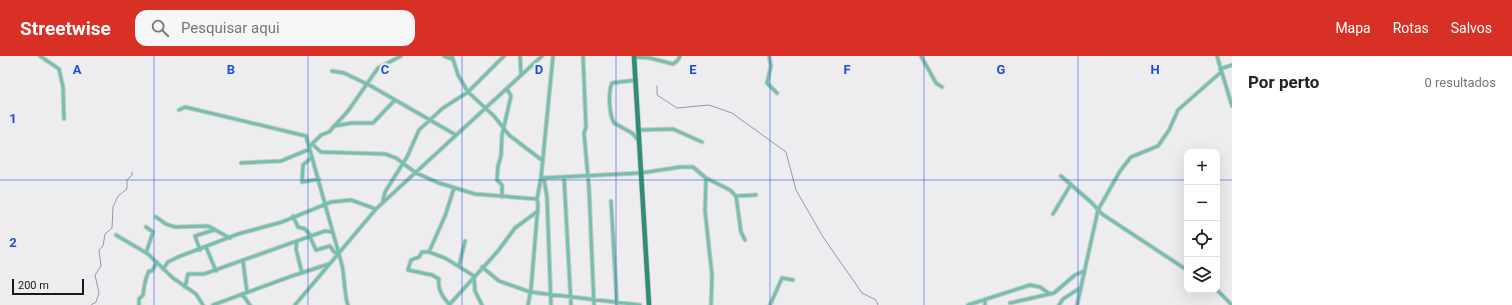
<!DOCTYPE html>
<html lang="pt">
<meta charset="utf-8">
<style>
body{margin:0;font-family:Roboto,sans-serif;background:#f6f6f6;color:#222}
.controls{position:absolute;right:12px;bottom:12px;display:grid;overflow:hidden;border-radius:8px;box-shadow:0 4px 16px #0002}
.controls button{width:36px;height:36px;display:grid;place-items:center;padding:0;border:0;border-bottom:1px solid #e0e0e0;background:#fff;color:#222;font:20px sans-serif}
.scale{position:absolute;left:12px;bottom:10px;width:72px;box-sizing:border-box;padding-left:4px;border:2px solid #19191a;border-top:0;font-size:11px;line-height:14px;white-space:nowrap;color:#19191a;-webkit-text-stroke:3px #ededef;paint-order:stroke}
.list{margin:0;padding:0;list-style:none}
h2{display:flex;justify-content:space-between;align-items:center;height:52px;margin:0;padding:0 16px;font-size:17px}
h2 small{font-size:13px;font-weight:400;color:#767676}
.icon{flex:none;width:22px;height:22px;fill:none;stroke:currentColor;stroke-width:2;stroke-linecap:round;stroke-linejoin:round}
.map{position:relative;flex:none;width:1232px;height:249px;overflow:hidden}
header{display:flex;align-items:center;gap:24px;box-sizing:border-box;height:56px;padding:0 20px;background:#d93025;color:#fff}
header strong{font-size:19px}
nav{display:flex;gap:22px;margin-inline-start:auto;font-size:14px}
.search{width:280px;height:36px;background:#f6f6f6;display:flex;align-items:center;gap:10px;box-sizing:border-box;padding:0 14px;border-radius:12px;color:#767676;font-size:15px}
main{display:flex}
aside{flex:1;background:#fff}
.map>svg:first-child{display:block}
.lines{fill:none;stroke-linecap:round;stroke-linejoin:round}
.stream{stroke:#889db0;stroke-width:1}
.minor-casing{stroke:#cbcbcd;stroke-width:5}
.primary-casing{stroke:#cbcbcd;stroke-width:6}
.minor{stroke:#74c1ab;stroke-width:3}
.primary{stroke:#2e8d77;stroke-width:4.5}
.grid{fill:none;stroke:#1d4ed8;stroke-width:1;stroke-opacity:0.55}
.grid-label{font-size:13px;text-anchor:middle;font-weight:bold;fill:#1d4ed8;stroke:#ededef;stroke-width:4;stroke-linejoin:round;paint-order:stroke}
</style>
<header>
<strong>Streetwise</strong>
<div class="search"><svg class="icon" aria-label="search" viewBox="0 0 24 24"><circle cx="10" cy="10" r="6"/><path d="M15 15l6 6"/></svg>Pesquisar aqui</div>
<nav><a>Mapa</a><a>Rotas</a><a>Salvos</a></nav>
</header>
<main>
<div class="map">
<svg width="1232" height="249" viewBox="0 0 1232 249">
<rect width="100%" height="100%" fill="#ededef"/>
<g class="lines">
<!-- stream -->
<path class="stream" d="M 657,30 L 657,39 L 677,52 L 709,49 L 732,57 L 786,96 L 796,134 L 823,181 L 862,237 L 876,244 L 878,249
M 91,249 L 96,246 L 99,237 L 95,219 L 101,210 L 99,194 L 103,190 L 105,178 L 112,172 L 113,151 L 118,140 L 127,133 L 127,124 L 132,119 L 132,116"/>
<defs>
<path id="minor" d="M 40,0 L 59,13 L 63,31 L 64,63
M 444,0 L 452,3
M 452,0 L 458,19 L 468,36 L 494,60 L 509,79 L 543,105
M 520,0 L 521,18
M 583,0 L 586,71 L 584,77 L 589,132 L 594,249
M 769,0 L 771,10 L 767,27 L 777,37
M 921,0 L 936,27 L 942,31
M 1217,0 L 1232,50
M 634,1 L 650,2 L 673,8 L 678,4 L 680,0
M 1220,13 L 1232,9
M 332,15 L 344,17 L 371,30 L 456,79
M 636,24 L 612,27 C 608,36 609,58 614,67 L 632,77 L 639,85
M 179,54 L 185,51 L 306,80 L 342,209 C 344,217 345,244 348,249
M 334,70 L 352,67 L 373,67 L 394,45
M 638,74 L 673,73 L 702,86
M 312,88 L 321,96 L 385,98 L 396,102 L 416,117 L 439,127 L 475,138 L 537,143
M 311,89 L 321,79 L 329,76 L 348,55 L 378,12 L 401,0
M 312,101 L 303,109 L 302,126 L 319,123
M 241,107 L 281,105 L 310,93
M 1061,120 L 1092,147 L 1102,158 L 1187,214
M 564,121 L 571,249
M 541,122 L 641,117 L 680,111 L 693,111 L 706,122 L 730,134 L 736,140 L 741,176 L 745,184
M 706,122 L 705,155 L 712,219 L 711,249
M 544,123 L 547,141 L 551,249
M 454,132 L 445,160 L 429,196 L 445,202 L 474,220 L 475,235 L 482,249
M 736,140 L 756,139
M 502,141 L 502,129 L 497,124 L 498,110 L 501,100 L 502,79 L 511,40 L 507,33
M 383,145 L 385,136 L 407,101 L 419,74 L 443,52 L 468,36 L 504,0
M 611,145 L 617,249
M 1053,158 L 1071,128
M 293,160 L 298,171 L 305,173 L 311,180
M 156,161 L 166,168 L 175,171 L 208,170 L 230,182
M 146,171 L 153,176 L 146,197
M 116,179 L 148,198 L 173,222 L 196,238 L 203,249
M 310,181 L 316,194 L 330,190 L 334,196 L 339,197
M 297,186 L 296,193 L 302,217
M 206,191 L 216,215
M 200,194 L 195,180 L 214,174
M 429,196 L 422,196 L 419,201 L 411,204 L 408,214 L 432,219 L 439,223 C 437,234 443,242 450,249
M 243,205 L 247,236
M 459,210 L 465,185
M 482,211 L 499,225 L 530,236 L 640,249
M 163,213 L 168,206 L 178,201 L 238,178 L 282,166 L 331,146 L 351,144 L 376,153
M 185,231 L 188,218 L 204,218 L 325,175 L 332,176
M 1217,234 L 1232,249
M 242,238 L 250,249
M 985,243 L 985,249
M 1010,247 L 1054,237 L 1075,219 L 1084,215
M 139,249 L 139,243 L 143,239 C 144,230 145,223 149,215 L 152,215 L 157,206
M 213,249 L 292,220 L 329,208
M 295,249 L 376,153 L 542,0
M 449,249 L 498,195 L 515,172 L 538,155
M 528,249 L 531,233 L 538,149 L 537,143 L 541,122 L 553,0
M 770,249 L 782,222 L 793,224
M 968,249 L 1030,229 L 1040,231 L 1050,238
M 1059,249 L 1063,243 L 1080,232
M 1077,249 L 1098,154 L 1120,115 L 1131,101 L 1158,90 L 1169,74 L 1178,54 L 1221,16"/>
<path id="primary" d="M 634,0 L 649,249"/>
</defs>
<!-- minor casing -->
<use href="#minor" class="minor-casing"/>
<!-- primary casing -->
<use href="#primary" class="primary-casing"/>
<!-- minor -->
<use href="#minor" class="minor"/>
<!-- primary -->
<use href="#primary" class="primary"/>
</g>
<!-- grid -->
<path class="grid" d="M 154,0 L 154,249M 308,0 L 308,249M 462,0 L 462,249M 616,0 L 616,249M 770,0 L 770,249M 924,0 L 924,249M 1078,0 L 1078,249M 0,124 L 1187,124M 1217,124 L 1232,124"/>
<g class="grid-label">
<text x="77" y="18">A</text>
<text x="231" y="18">B</text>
<text x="385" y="18">C</text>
<text x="539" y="18">D</text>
<text x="693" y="18">E</text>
<text x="847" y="18">F</text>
<text x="1001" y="18">G</text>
<text x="1155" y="18">H</text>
<text x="13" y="67">1</text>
<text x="13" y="191">2</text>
</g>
</svg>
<div class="controls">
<button>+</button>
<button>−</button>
<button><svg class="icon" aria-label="locate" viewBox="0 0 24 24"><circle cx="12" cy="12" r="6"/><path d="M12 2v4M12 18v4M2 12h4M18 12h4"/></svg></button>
<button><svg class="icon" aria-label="layers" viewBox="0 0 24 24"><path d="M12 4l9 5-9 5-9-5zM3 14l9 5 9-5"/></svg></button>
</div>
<div class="scale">200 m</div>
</div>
<aside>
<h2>Por perto<small>0 resultados</small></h2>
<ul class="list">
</ul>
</aside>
</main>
